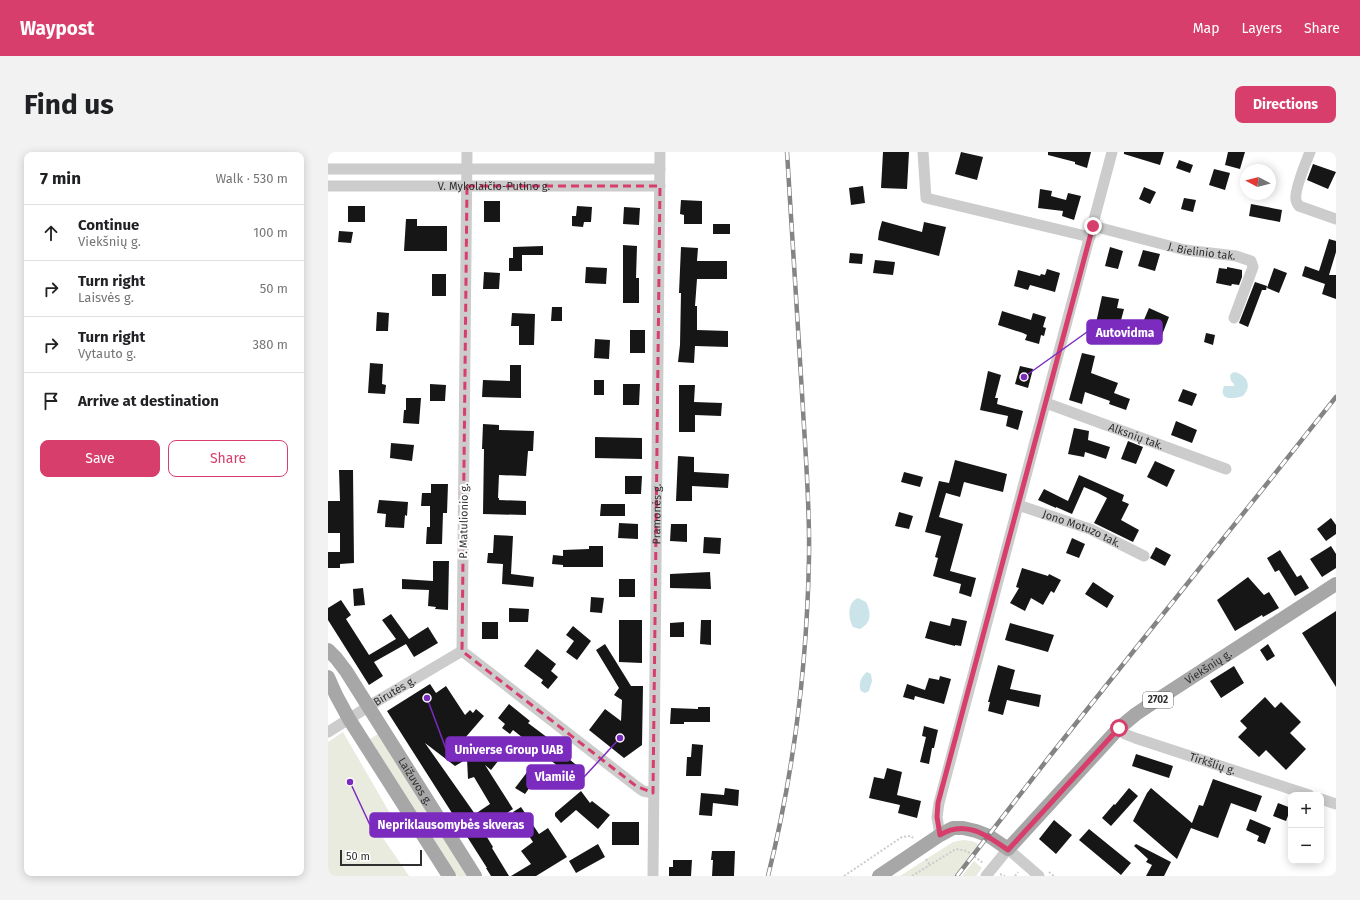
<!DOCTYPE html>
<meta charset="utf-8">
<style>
body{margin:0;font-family:"Fira Sans",sans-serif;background:#f2f2f2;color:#202124}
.controls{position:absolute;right:12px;bottom:12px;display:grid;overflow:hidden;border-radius:8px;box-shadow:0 2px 10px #0003}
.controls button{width:36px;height:36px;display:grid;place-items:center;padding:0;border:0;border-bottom:1px solid #e0e0e0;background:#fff;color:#202124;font:20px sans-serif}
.compass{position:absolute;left:912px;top:12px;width:36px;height:36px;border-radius:50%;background:#fff;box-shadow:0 2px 10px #0003;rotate:277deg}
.scale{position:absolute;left:12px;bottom:10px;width:82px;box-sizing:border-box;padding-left:4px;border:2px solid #2f2f2f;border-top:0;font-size:11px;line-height:14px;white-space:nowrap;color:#2f2f2f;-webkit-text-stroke:3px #fff;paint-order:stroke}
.stop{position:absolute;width:12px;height:12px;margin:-9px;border:3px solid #d83e6c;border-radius:50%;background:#fff}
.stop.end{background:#d83e6c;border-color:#fff;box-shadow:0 1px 4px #0008}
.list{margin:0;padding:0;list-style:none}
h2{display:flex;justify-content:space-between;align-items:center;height:52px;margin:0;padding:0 16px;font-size:17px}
h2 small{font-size:13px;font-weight:400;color:#757577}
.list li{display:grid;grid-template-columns:26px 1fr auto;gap:12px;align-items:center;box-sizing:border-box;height:56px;padding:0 16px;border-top:1px solid #e0e0e0}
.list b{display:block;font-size:15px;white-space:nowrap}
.list p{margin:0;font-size:13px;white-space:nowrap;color:#757577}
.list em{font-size:13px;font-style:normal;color:#757577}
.actions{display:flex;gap:8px;padding:12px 16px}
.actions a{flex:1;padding:9px 0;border:1px solid #d83e6c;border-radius:8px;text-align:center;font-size:14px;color:#d83e6c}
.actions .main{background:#d83e6c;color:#fff}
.icon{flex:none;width:22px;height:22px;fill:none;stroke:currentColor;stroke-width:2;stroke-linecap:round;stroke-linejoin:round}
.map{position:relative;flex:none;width:1008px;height:724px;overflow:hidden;border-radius:8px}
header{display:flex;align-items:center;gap:24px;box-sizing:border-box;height:56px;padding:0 20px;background:#d83e6c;color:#fff}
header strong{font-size:19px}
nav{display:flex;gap:22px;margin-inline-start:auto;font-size:14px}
.intro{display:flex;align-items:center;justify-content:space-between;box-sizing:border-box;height:96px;padding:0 24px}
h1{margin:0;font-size:28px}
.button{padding:10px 18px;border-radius:8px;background:#d83e6c;color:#fff;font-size:14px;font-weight:700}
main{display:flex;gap:24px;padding:0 24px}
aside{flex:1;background:#fff;border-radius:8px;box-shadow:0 2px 10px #0003}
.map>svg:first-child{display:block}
.green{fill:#e8ebde}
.water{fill:#cbe4e9}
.building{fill:#161616;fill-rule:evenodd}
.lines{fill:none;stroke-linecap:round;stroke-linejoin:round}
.path{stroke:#ccc;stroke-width:2;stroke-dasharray:2 2;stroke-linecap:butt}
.minor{stroke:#ccc;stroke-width:11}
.major{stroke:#a7a7a7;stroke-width:14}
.rail-casing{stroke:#848484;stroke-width:4.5}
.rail{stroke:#fff;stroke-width:3;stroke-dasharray:9;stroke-linecap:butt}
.route{stroke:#d83e6c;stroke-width:5}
.marked{fill:none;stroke:#d83e6c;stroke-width:3;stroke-dasharray:8 5;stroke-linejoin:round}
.labels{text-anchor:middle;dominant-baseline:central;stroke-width:4;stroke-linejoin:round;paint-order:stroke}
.shield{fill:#fff;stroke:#6d6d6d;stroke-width:1}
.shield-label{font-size:10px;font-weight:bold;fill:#2f2f2f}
.street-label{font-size:11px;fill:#2f2f2f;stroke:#fff}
.leader{fill:none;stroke:#7b2cbf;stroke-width:1.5}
.callout-dot{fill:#7b2cbf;stroke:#fff;stroke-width:1.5}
.callout{fill:#7b2cbf;stroke:#7b2cbf;stroke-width:1.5}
.callout-label{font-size:12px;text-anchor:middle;font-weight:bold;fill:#fff}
</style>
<header>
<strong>Waypost</strong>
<nav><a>Map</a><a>Layers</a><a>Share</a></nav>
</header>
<div class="intro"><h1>Find us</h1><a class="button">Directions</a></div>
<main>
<aside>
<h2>7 min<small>Walk · 530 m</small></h2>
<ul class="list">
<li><svg class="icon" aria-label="ahead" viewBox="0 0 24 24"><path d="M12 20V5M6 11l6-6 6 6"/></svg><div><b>Continue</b><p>Viekšnių g.</p></div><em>100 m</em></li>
<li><svg class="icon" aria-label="right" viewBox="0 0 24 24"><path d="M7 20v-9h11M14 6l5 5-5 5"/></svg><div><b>Turn right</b><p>Laisvės g.</p></div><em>50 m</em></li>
<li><svg class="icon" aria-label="right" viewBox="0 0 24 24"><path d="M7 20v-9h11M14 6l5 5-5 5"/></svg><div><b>Turn right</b><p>Vytauto g.</p></div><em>380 m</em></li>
<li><svg class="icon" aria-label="arrive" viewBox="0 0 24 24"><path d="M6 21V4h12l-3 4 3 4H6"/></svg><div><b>Arrive at destination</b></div></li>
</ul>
<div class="actions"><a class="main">Save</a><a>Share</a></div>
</aside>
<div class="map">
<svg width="1008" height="724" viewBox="0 0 1008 724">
<rect width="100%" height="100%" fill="#fff"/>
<!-- green -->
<path class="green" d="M 15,580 L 67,670 L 51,680 L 81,724 L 0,724 L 0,590 Z
M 50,582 L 141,724 L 129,724 L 42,587 Z
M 635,688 L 644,689 L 651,692 L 626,724 L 572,724 L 625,690 Z
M 646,709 L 654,716 L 648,724 L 634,724 Z"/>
<!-- water -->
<path class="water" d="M 907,220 C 920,224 924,234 915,244 C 906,247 890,249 896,234 L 906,234 L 906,232 L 903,229 L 902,223 L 904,221 Z
M 530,446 L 538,450 C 543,460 544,471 532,477 L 525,475 C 520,467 519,450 530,446 Z
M 539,520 L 543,522 L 544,529 L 541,539 L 537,541 L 533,539 C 530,533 533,524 539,520 Z"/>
<!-- building -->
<path class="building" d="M 555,0 L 581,0 L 579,37 L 553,36 Z
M 633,0 L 655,5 L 649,28 L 627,22 Z
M 720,0 L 763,0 L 759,16 L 747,12 L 747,10 L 720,3 Z
M 796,0 L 836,0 L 832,13 L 796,2 Z
M 900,0 L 917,0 L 912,17 L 897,13 Z
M 851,8 L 865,13 L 862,21 L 848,16 Z
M 985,12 L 1008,20 L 1000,37 L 979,28 Z
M 886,17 L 902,21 L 897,38 L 881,33 Z
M 535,34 L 537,51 L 523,53 L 521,36 Z
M 816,35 L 828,40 L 822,52 L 811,47 Z
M 712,37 L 724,39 L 723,44 L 738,48 L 740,41 L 753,44 L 746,68 L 734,64 L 735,59 L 710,56 Z
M 856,46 L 868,48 L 865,60 L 853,57 Z
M 353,48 L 374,49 L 374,72 L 356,72 L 356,63 L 352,62 Z
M 156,49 L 172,49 L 172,70 L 156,70 Z
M 923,52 L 954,58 L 952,70 L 921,64 Z
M 20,54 L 37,54 L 37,70 L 20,70 Z
M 249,54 L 264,55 L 263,70 L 256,70 L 255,75 L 244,74 L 244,64 L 248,64 Z
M 296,55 L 312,56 L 311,73 L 295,72 Z
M 78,67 L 89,67 L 89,74 L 119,74 L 119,99 L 76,99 Z
M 554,69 L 594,80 L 596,70 L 618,75 L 611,104 L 550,88 L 551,80 Z
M 385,72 L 402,72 L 402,82 L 385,82 Z
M 11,79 L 25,80 L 23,91 L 10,90 Z
M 1001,87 L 1008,89 L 1008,100 L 1001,123 L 1008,123 L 1008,147 L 994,142 L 997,132 L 974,124 L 977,114 L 991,119 Z
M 295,93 L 309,94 L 308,126 L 311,126 L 311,151 L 295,151 Z
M 215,94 L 215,103 L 194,103 L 194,119 L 181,119 L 181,106 L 185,106 L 185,95 Z
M 353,95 L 370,96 L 369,109 L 399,109 L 399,127 L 369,127 L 367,154 L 369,154 L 369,178 L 400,179 L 400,195 L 367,194 L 366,211 L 350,210 L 352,193 L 353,141 L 351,141 Z
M 782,95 L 795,99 L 790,117 L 777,114 Z
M 815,98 L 832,102 L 827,119 L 810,114 Z
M 522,101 L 535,102 L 534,112 L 521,111 Z
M 547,108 L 567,110 L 565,123 L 545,121 Z
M 258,115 L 279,116 L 278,132 L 257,131 Z
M 899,115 L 914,118 L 914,125 L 911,133 L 904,132 L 903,134 L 888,131 L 891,116 L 899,117 Z
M 946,116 L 959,121 L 951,141 L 939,136 Z
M 719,117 L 732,121 L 727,140 L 702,133 L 700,138 L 686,134 L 690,118 L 712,124 L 713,122 L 717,123 Z
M 156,120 L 172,121 L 171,137 L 155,137 Z
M 104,122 L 118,122 L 118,144 L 104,144 Z
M 927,130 L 939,134 L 938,138 L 934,138 L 920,175 L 911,171 Z
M 774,144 L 791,147 L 789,156 L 796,157 L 791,176 L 768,171 Z
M 224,155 L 234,155 L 234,169 L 223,169 Z
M 821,156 L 841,165 L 834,183 L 813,175 Z
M 674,159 L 703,168 L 705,161 L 718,165 L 715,175 L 718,176 L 716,184 L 713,183 L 711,192 L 697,188 L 699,183 L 695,181 L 670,173 Z
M 49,160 L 61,161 L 60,179 L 48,179 Z
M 184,161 L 207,162 L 206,193 L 191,193 L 191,174 L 183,174 Z
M 302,178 L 317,178 L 317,201 L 302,201 Z
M 878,181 L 887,183 L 885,193 L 876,190 Z
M 267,187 L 282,188 L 281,207 L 266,206 Z
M 754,201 L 767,204 L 763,221 L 790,231 L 786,241 L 802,247 L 798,258 L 781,252 L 782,249 L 757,240 L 754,252 L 741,248 Z
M 42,211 L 55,212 L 54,232 L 58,233 L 57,242 L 40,241 Z
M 182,213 L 193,213 L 193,246 L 154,245 L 155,228 L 182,229 Z
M 692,214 L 705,217 L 700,236 L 687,232 Z
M 660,219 L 673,223 L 667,246 L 670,246 L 669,252 L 695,259 L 690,278 L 678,274 L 680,264 L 652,258 Z
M 266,228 L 276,228 L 276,243 L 266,243 Z
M 102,232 L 118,233 L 117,249 L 102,249 Z
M 295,232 L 312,232 L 311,253 L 295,253 Z
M 351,233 L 367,233 L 366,250 L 394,251 L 393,264 L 367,263 L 367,280 L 351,280 Z
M 855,237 L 869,242 L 864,254 L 850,249 Z
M 78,246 L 93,246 L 91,272 L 75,271 L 76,258 L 78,258 Z
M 848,269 L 869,278 L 864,291 L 843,283 Z
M 155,272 L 171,273 L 171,278 L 206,279 L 205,299 L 200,299 L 198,324 L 171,323 L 170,346 L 171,346 L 171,348 L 198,349 L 198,363 L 155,362 L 156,297 L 154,297 Z
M 746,276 L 761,279 L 760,288 L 782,295 L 778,307 L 757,300 L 756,305 L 740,302 Z
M 267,285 L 314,286 L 314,307 L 267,306 Z
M 800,289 L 815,295 L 808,312 L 793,307 Z
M 63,291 L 86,293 L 84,309 L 62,306 Z
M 350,304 L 366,305 L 366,320 L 401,322 L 400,336 L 364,334 L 364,349 L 348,349 Z
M 627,308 L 679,322 L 675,340 L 636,330 L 632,345 L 618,341 L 611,365 L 635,372 L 622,419 L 648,426 L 643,445 L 631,441 L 633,432 L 605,424 L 610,406 L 607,405 L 613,384 L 597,380 L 611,329 L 621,331 Z
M 827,309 L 847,318 L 839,335 L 819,325 Z
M 11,318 L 25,318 L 26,411 L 12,412 L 12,416 L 0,416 L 0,400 L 12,400 L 12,381 L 0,381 L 0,349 L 12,349 Z
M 576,320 L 595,325 L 592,335 L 573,330 Z
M 751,323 L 796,343 L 794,349 L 801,352 L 793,368 L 811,378 L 805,390 L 766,371 L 779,346 L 770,341 L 756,335 L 744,362 L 728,355 L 728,356 L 710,348 L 716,337 L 740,349 Z
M 297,324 L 314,324 L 313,342 L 297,342 Z
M 103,332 L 120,332 L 119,361 L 115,361 L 114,392 L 98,392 L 99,375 L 102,375 L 102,354 L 93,354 L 94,341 L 103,341 Z
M 51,348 L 80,350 L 79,364 L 77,363 L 76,376 L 57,375 L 58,362 L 49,361 Z
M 273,352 L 297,352 L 297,364 L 272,364 Z
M 571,360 L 585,364 L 581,377 L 567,374 Z
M 1003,366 L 1008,373 L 1008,382 L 998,389 L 989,377 Z
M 291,371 L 310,372 L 310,387 L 290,386 Z
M 343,372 L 359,372 L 359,390 L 342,389 Z
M 166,383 L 185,384 L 183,422 L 206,425 L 205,435 L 174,432 L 175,412 L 159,411 L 160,401 L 165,401 Z
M 376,385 L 393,386 L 392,402 L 375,401 Z
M 744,386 L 757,392 L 751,406 L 738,401 Z
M 261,394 L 275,394 L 275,415 L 235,415 L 235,413 L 224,412 L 225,403 L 235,404 L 235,398 L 261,397 Z
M 1003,394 L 1008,402 L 1008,416 L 994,425 L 982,407 Z
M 828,395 L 843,403 L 837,414 L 822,406 Z
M 952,398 L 969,425 L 973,423 L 981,436 L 967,444 L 951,418 L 947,420 L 939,406 Z
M 105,409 L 121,409 L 120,458 L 107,457 L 108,455 L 100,454 L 101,438 L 74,437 L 74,427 L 105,429 Z
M 694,416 L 720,424 L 721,422 L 733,428 L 726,441 L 723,439 L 715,453 L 703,446 L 697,459 L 682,451 L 691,436 L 688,435 Z
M 382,420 L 383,437 L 342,436 L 342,422 Z
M 920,425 L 936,443 L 941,440 L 951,456 L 935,465 L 934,463 L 907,479 L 889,448 Z
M 291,427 L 307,427 L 307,445 L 291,445 Z
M 765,430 L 786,444 L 779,456 L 757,442 Z
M 35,436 L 37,453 L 26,454 L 25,437 Z
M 263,445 L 276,446 L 274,461 L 262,460 Z
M 13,448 L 23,463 L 18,467 L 41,503 L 68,487 L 54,468 L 63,462 L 81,487 L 100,475 L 110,491 L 86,505 L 78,492 L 46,510 L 55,524 L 41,533 L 0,468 L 0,456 Z
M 181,456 L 201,457 L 200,470 L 181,470 Z
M 1008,459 L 1008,535 L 974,481 Z
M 624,466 L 639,469 L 633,494 L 627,493 L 627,494 L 597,486 L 602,469 L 622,474 Z
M 291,468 L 314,468 L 314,511 L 291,510 Z
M 373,468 L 383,468 L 383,493 L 372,492 Z
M 154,470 L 170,470 L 170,487 L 154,487 Z
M 356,470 L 356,485 L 342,485 L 342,471 Z
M 682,471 L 726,483 L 720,500 L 677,488 Z
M 245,474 L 263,489 L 249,508 L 238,500 L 246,489 L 238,483 Z
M 277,492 L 303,534 L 315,534 L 314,593 L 296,606 L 261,578 L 277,557 L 293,569 L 294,548 L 286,543 L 291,536 L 268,498 Z
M 940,492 L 947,504 L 939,509 L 932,498 Z
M 209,497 L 228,512 L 223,519 L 230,525 L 220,537 L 213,531 L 215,528 L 196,514 Z
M 670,513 L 687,518 L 682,537 L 713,543 L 711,555 L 679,548 L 675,563 L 660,559 L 662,550 L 660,550 Z
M 906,514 L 916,531 L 893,546 L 882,529 Z
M 612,524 L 623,527 L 616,552 L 587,544 L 586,548 L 575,545 L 579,532 L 597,538 L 601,526 L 611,528 Z
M 102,532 L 108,541 L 118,534 L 137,563 L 142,558 L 145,561 L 148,557 L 156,564 L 137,586 L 151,606 L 166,589 L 178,599 L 163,618 L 157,613 L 185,657 L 154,677 L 165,695 L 164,696 L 181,724 L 163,724 L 158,716 L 159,716 L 59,559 ZM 97,591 L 127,614 L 139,607 L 140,627 L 146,625 L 162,652 L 147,662 Z
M 937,545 L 947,556 L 953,550 L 973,570 L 962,581 L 978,597 L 958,618 L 938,598 L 931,605 L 910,585 L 919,576 L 912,569 Z
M 181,552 L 202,569 L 200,571 L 232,595 L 230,598 L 252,616 L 242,629 L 229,618 L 231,615 L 216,603 L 212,609 L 204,603 L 209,597 L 185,578 L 182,582 L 174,576 L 177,572 L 170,566 Z
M 370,555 L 382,555 L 382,570 L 356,570 L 356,572 L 342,572 L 343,556 L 370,557 Z
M 596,574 L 610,578 L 606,596 L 604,596 L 601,612 L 592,610 L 598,585 L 594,584 Z
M 364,592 L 375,593 L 373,624 L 358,624 L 359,605 L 363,605 Z
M 808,602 L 845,614 L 841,626 L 804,614 Z
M 203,615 L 212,621 L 197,642 L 187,636 Z
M 559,616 L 574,620 L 569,643 L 593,649 L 589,666 L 570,661 L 572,653 L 541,646 L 546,625 L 556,627 Z
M 885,627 L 934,644 L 928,660 L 903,651 L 890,686 L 863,676 L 849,707 L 805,669 L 819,641 L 823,636 L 864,671 L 871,653 L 875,654 Z
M 397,636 L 411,638 L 410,654 L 385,651 L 384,664 L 371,663 L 373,641 L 396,643 Z
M 801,636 L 810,644 L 783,674 L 774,666 L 786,652 L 787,653 Z
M 253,639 L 262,651 L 264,649 L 282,663 L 270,677 L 248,658 L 233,671 L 227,664 L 227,661 Z
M 950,651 L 963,656 L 958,669 L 945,664 Z
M 193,655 L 211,682 L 220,676 L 239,705 L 208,724 L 183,724 L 203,712 L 193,699 L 205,690 L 185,660 Z
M 922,667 L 943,676 L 937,692 L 929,689 L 931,684 L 918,678 Z
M 726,668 L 744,683 L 728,702 L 711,687 Z
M 284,670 L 311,670 L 311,693 L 284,693 Z
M 761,677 L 803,711 L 793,723 L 751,688 Z
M 270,692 L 277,705 L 248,721 L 241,709 Z
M 808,692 L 843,710 L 836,724 L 818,724 L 824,713 L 818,710 L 820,707 L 806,694 Z
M 384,699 L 407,699 L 406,724 L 384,724 L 385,708 L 383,708 Z
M 345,708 L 364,708 L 363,724 L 341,724 L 341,715 L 345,715 Z"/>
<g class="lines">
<!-- path -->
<path class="path" d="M 598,707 L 602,713
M 721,720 L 726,724
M 672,722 L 677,724
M 516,724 L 574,685 L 583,684 L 585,686
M 584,724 L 628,697 L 639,699 L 655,711
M 687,724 L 690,720"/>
<!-- minor -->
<g class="minor">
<path d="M 139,0 L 134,499 L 308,634 L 315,639 L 325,641"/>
<path d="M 595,0 L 598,46 L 762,85"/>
<path d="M 982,0 C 978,10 966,38 968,48 C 968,49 970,53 971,54 L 1008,67"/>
<path d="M 0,17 L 332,17"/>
<path id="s1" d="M 0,34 L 332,34"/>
<path id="s2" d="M 765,74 L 857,98 L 908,104 L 923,109 L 925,115 L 906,166"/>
<path id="s3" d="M 718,251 L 898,317"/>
<path id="s4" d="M 690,353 L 762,377 L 816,404"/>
<path id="s5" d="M 791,576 L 797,582 L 807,586 L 981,643"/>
<path id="s6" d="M 0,580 L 51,548 L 134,499"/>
<path d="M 993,647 L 1008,652"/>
<path d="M 612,683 L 609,665 L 611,651 L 784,0"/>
<path id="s7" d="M 325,724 L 332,0"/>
<path d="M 658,724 L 680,697 L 711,724"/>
</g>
<!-- major -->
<g class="major">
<path id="s8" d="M 0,498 L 8,506 L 18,519 L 147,724"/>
<path d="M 0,525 L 8,543 L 21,567 L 121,724"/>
<path id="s9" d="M 551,724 L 612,683 L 625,676 L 635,676 L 648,679 L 661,684 L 680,697 L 791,576 L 808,562 L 835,544 L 1008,432"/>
</g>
<defs>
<path id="rail" d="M 440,724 C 466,620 479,513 481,405 C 482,351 477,296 474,241 C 469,161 464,80 459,0
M 629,724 L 722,604 L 1008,245"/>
</defs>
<!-- rail casing -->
<use href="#rail" class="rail-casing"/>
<!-- rail -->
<use href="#rail" class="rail"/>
</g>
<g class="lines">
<!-- route -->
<path class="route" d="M 765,74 L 610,651 L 609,665 L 612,683 C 637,667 659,683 680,698 L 791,576"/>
</g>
<!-- marked area -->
<path class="marked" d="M 139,34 L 332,34 L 325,641 L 308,634 L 134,499 Z"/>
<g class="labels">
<!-- shield labels -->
<rect class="shield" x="815" y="540" width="30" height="16" rx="3"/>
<g class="shield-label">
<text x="830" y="548">2702</text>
</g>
<!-- street labels -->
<g class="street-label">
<text stroke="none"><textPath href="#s1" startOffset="166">V. Mykolaičio-Putino g.</textPath></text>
<text stroke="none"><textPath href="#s2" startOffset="112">J. Bielinio tak.</textPath></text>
<text stroke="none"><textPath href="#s3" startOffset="96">Alksnių tak.</textPath></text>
<text stroke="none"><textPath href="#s7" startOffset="362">Pramonės g.</textPath></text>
<text transform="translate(136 369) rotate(-89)">P. Matulionio g.</text>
<text stroke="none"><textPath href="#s4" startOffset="68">Jono Motuzo tak.</textPath></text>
<text stroke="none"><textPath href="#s9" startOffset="421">Viekšnių g.</textPath></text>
<text stroke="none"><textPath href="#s6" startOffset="78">Birutės g.</textPath></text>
<text stroke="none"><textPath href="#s5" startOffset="101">Tirkšlių g.</textPath></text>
<text stroke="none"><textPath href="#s8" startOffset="158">Laižuvos g.</textPath></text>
</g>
</g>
<!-- callouts -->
<path class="leader" d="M696 225L759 180M99 546L118 597M292 586L256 625M22 630L42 673"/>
<g class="callout-dot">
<circle cx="696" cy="225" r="4"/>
<circle cx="99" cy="546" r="4"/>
<circle cx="292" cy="586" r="4"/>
<circle cx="22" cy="630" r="4"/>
</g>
<g class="callout">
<rect x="759" y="168" width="75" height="24" rx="4"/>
<rect x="118" y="585" width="125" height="24" rx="4"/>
<rect x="199" y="613" width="57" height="24" rx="4"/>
<rect x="42" y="661" width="163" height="24" rx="4"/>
</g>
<g class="callout-label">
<text x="797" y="185">Autovidma</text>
<text x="181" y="602">Universe Group UAB</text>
<text x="227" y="629">Vlamilė</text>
<text x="123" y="677">Nepriklausomybės skveras</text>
</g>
</svg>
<div class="controls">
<button>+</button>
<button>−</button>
</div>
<svg class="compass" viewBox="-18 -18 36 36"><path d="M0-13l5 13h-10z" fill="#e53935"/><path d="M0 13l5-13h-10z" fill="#757577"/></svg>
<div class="scale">50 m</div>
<div class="stop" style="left:791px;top:576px"></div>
<div class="stop end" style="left:765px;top:74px"></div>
</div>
</main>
